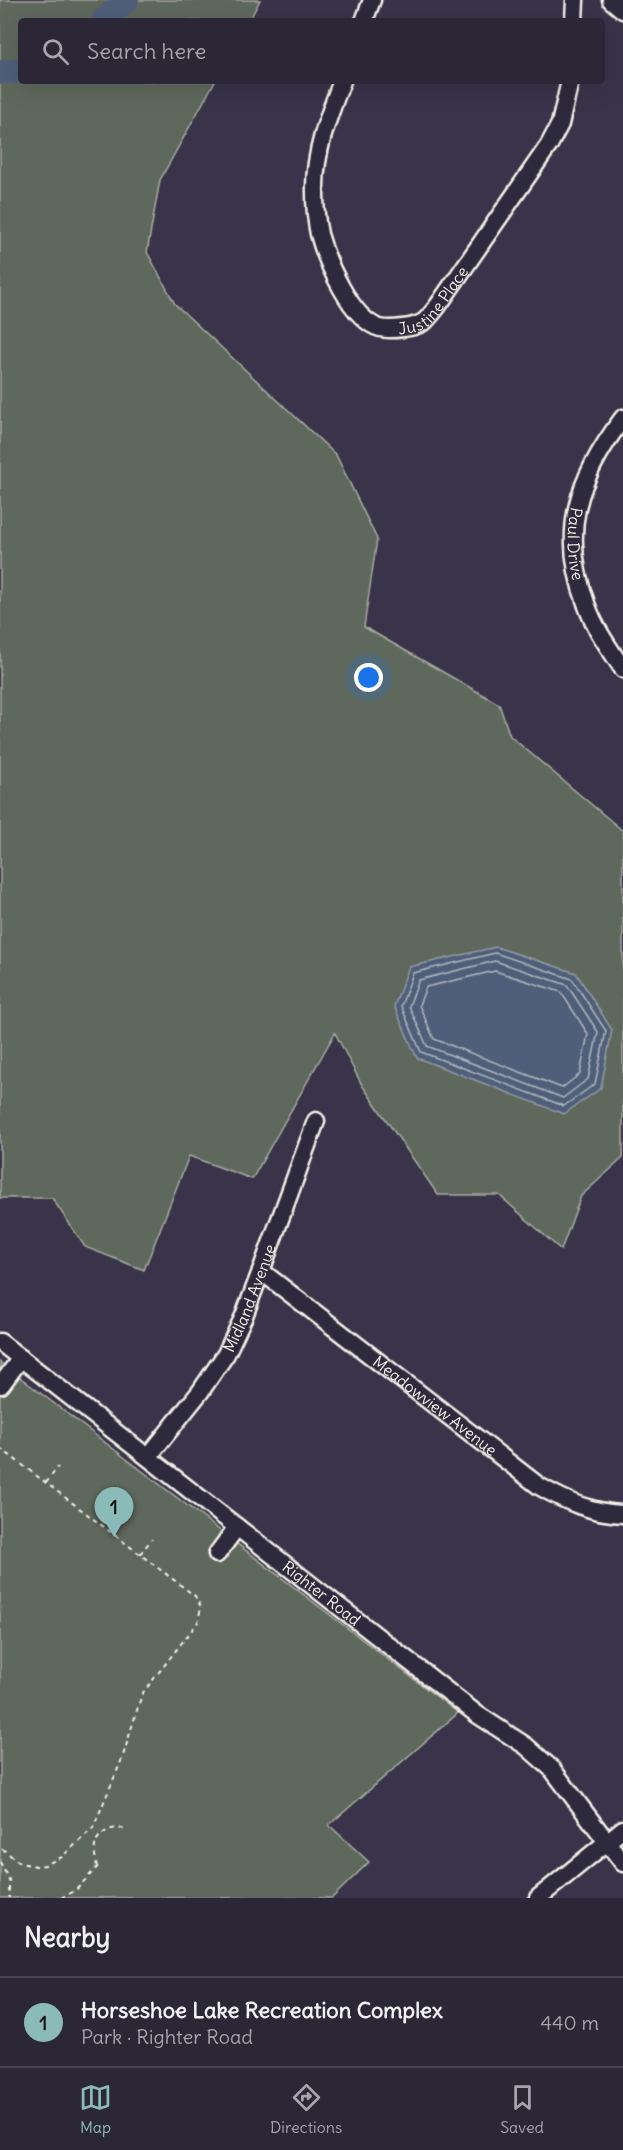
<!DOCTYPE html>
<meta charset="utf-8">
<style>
body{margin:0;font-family:Delius,sans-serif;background:#373342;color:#f1f3f6}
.you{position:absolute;left:369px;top:678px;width:21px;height:21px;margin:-15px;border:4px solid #fff;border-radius:50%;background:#1a73e8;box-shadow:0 0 0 9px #1a73e833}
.badge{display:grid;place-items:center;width:39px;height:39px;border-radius:50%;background:#8bbbb9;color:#111;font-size:20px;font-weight:700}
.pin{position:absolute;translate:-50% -50px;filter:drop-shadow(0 2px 3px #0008)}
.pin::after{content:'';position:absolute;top:32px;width:21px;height:18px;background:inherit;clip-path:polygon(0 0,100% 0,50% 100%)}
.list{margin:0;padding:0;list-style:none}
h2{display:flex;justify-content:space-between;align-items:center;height:78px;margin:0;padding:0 24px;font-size:26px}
h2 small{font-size:20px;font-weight:400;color:#a6a5ad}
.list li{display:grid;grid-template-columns:39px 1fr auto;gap:18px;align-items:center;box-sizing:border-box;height:90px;padding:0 24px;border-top:2px solid #474452}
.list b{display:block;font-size:22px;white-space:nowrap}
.list p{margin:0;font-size:20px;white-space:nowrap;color:#a6a5ad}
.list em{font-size:20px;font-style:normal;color:#a6a5ad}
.icon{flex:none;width:33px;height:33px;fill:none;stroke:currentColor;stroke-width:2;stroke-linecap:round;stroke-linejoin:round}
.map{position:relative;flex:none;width:623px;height:1898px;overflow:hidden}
.search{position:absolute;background:#2b2737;box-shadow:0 6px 24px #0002;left:18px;right:18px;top:18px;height:66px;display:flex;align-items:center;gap:15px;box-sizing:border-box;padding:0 21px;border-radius:6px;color:#a6a5ad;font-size:22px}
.sheet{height:168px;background:#2b2737}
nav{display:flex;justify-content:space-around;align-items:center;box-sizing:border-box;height:84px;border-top:2px solid #474452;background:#2b2737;font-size:16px;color:#a6a5ad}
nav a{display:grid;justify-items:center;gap:3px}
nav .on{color:#8bbbb9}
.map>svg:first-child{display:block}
.green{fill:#5f675b;stroke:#aaaca2;stroke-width:1.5}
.water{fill:#505f7a;stroke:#9299a6;stroke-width:1.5}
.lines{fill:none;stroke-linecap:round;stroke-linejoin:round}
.shore{stroke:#b2b7bc;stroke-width:1.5}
.river{stroke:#505f7a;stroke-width:24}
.minor-casing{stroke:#f4f1e8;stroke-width:21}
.path{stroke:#f4f1e8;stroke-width:2;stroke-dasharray:4.5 4.5;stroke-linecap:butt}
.minor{stroke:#2f2a3d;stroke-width:16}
.labels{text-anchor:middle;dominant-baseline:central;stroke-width:4.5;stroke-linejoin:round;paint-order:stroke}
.street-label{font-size:16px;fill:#f4f1e8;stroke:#2f2a3d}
</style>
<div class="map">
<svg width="623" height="1898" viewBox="0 0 623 1898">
<rect width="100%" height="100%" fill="#393449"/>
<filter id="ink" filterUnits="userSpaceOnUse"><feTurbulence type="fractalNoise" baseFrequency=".0167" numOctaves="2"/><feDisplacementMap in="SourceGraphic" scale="12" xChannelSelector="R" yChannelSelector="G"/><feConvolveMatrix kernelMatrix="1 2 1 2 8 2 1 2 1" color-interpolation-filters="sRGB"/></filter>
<g filter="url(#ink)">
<!-- green -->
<path class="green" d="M 0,0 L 260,0 L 249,21 L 21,21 L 21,81 L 215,81 L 160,180 L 147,252 L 175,304 L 336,455 L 377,539 L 364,627 L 499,704 L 510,736 L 623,831 L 623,1158 L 581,1196 L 561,1250 L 499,1195 L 438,1195 L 362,1085 L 335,1033 L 252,1179 L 189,1156 L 144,1270 L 85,1247 L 52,1198 L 0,1198 Z
M 0,1362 L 458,1713 L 329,1825 L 369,1862 L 332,1898 L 0,1898 Z"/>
<!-- water -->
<path class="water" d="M 496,947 L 576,973 L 612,1030 L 601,1088 L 564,1114 L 417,1058 L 394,1006 L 409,967 Z"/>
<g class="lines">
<!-- shore -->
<path class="shore" d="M 495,953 L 572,979 L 606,1031 L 595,1084 L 564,1106 L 421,1052 L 401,1006 L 413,973 Z
M 495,961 L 567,985 L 598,1032 L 588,1079 L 563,1098 L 427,1046 L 409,1006 L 419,980 Z
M 495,971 L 561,992 L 588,1034 L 580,1074 L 562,1088 L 434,1039 L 419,1005 L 426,987 Z"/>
<!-- river -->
<path class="river" d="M 103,21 L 127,0
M 0,72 L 21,71"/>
<defs>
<g id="minor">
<path d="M 611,0 L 623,10"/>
<path d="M 364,21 L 372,0"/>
<path d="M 574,21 L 575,0"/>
<path id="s1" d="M 342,81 C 328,117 314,153 315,192 C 315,206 316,220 319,234 C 326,260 351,320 380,328 C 387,330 396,329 403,328 C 411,327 418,326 425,321 C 429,317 433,312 437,307 L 549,145 L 560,124 L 570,81"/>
<path id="s2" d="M 623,418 C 577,479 559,532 587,606 C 595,629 610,649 623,669"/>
<path id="s3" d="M 261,1271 L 539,1486 C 565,1501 592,1513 623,1514"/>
<path id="s4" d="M 0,1342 L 478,1715 L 526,1746 L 552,1769 L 623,1863"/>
<path d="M 1,1385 L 21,1358"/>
<path id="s5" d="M 148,1457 L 200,1392 L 226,1354 L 244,1316 L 261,1271 L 316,1121"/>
<path d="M 217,1554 L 237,1527"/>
<path d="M 538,1898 L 623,1829"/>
</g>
</defs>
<!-- minor casing -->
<use href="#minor" class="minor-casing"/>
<!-- path -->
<path class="path" d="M 0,1448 L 195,1596 L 201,1607 L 198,1622 L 142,1694 L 122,1759 L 93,1828 L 62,1857 L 45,1865 L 36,1866 L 20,1863 L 0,1847
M 46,1483 L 58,1467
M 140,1554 L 152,1539
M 0,1862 L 9,1880 L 9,1898
M 97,1867 C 94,1851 91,1838 109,1830 C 115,1827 122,1830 128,1827
M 61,1898 L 75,1891 L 101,1863"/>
<!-- minor -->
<use href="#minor" class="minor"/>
</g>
</g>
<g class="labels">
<!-- street labels -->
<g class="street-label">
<text stroke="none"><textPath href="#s1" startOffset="338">Justine Place</textPath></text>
<text stroke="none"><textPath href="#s2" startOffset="138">Paul Drive</textPath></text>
<text stroke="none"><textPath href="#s5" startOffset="190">Midland Avenue</textPath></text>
<text stroke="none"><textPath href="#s3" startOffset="220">Meadowview Avenue</textPath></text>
<text stroke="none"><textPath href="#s4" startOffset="408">Righter Road</textPath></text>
</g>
</g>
</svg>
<div class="you"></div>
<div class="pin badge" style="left:114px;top:1537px">1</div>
<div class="search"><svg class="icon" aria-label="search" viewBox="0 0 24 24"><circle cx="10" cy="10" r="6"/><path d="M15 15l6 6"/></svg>Search here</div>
</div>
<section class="sheet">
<h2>Nearby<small></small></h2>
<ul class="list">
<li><span class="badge">1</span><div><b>Horseshoe Lake Recreation Complex</b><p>Park · Righter Road</p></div><em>440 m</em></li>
</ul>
</section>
<nav>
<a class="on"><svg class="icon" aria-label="map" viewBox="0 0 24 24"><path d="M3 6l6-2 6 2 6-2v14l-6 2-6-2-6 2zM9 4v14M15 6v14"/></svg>Map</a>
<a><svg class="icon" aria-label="directions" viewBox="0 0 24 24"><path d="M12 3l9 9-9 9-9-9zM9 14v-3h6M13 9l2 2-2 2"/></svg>Directions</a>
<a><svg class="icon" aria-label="saved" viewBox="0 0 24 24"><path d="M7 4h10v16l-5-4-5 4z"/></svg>Saved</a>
</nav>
